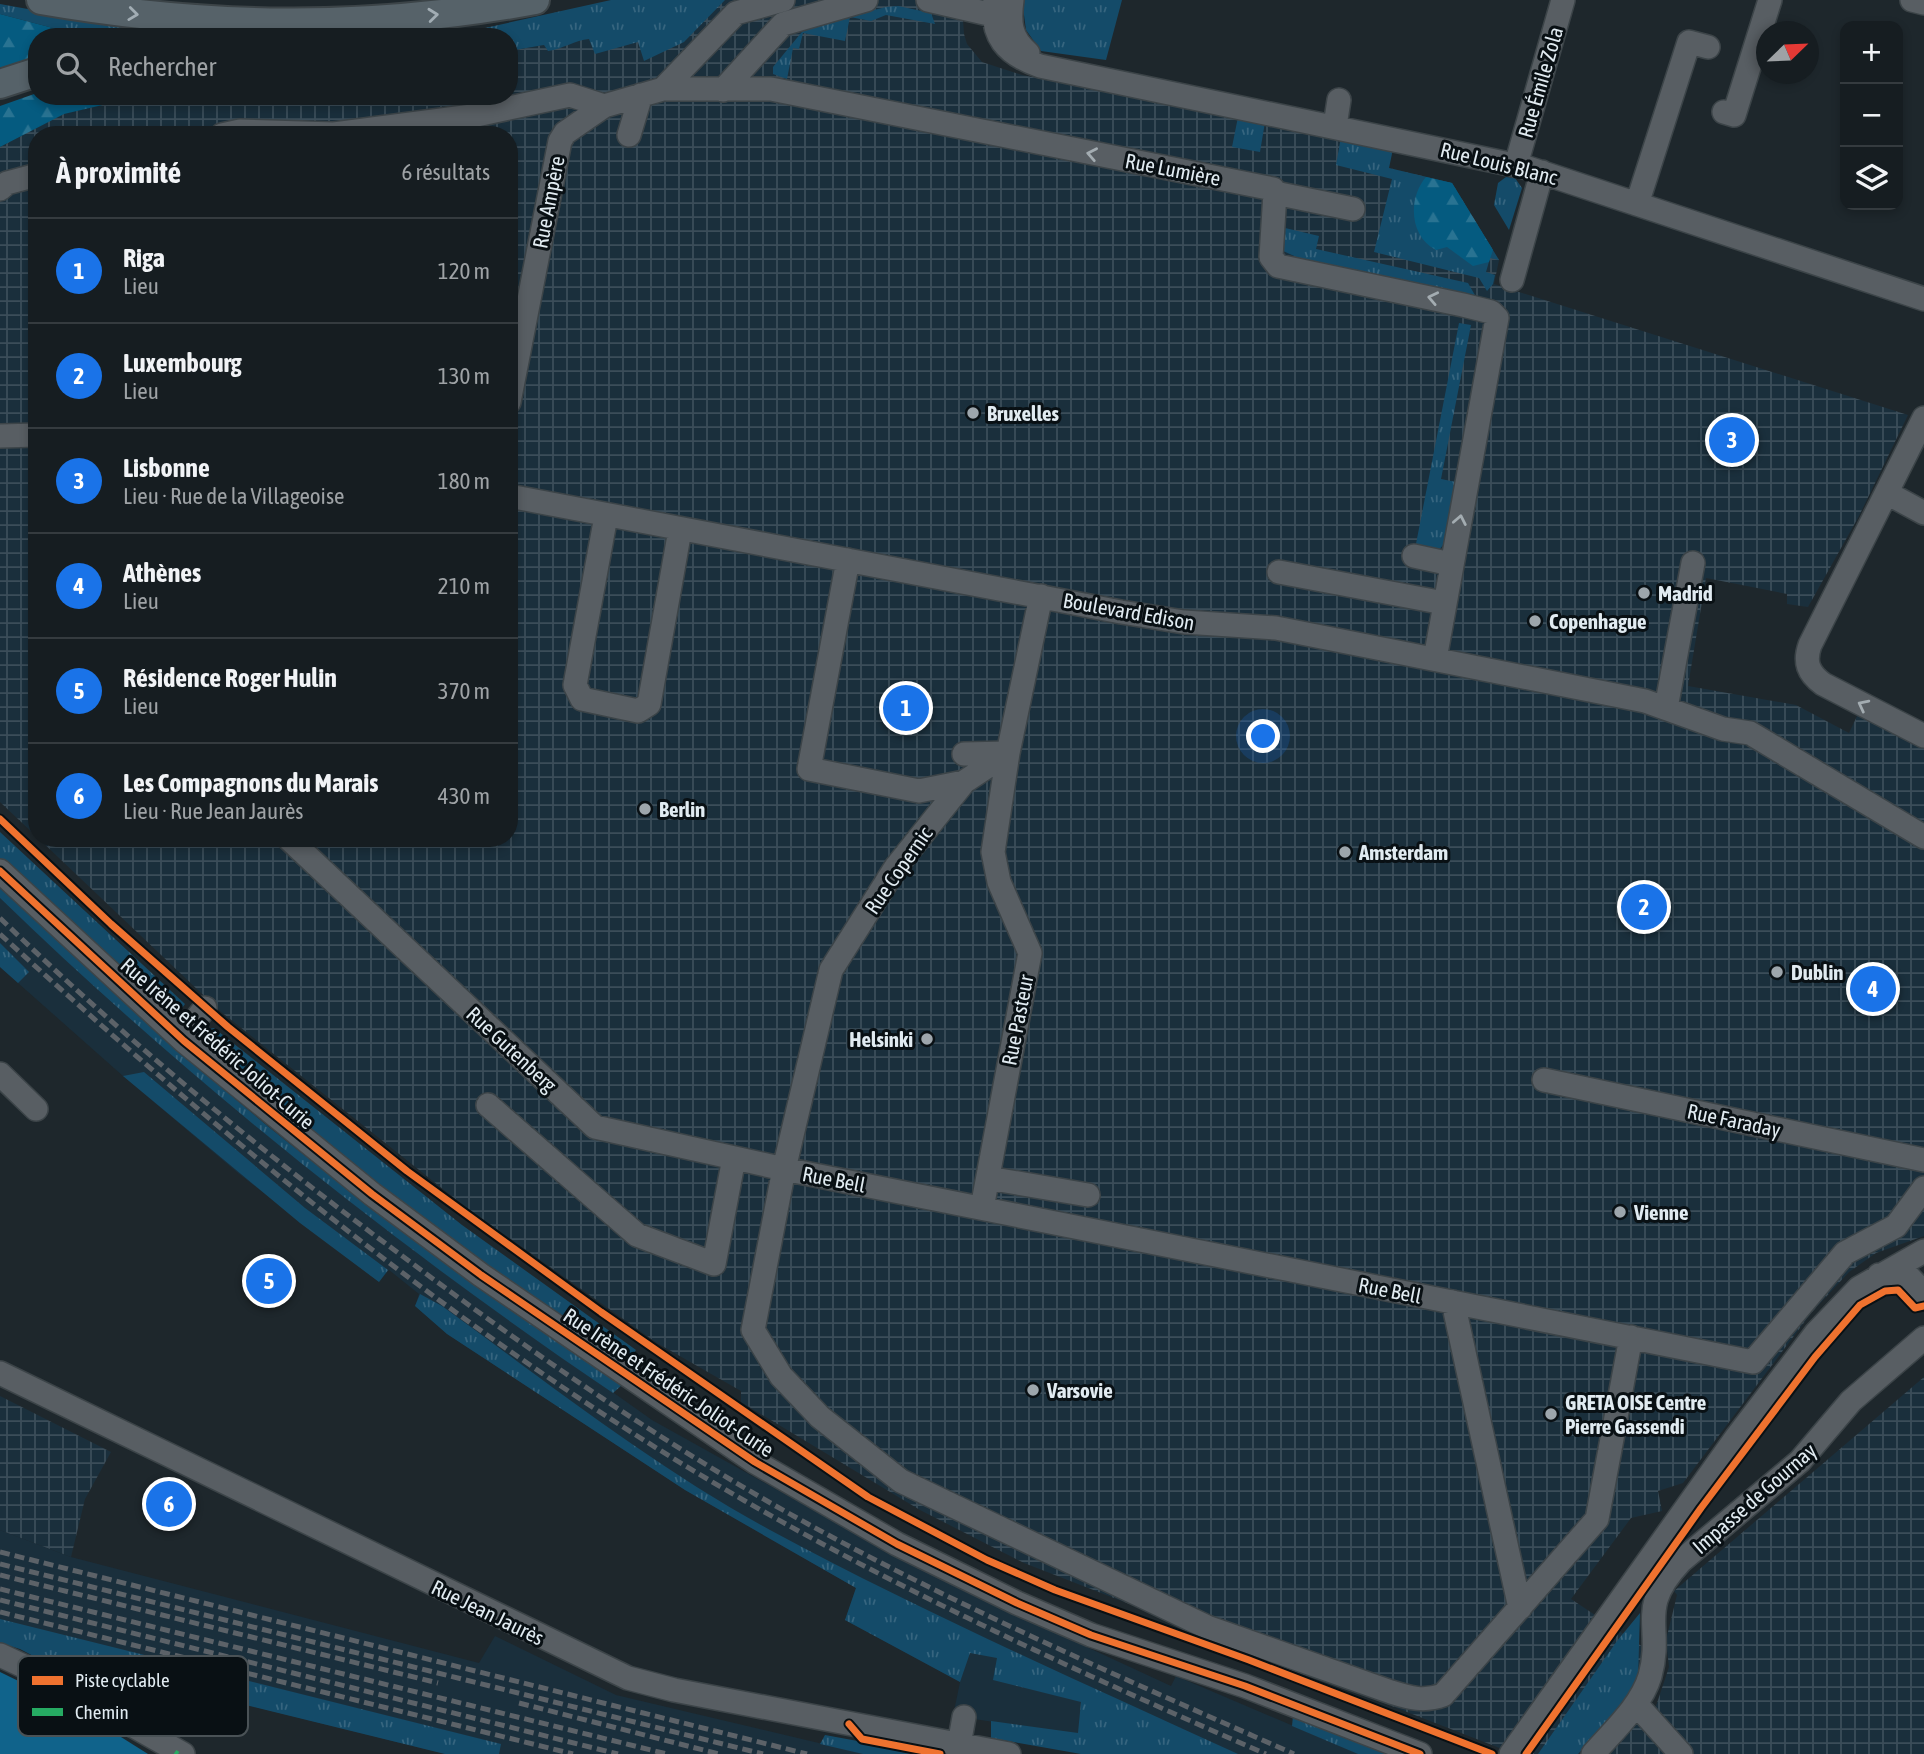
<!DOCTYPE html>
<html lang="fr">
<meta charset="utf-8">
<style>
body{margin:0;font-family:"Asap Condensed",sans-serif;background:#1f262a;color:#f1f3f6}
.controls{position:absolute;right:21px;top:21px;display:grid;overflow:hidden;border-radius:14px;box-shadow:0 4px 10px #0003}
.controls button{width:63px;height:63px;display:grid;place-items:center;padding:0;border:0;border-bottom:2px solid #353b3f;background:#161d21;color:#f1f3f6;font:35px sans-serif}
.compass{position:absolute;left:1756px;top:21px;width:63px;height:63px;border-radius:50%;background:#161d21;box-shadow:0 4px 10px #0003;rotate:67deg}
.you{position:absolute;left:1264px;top:737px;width:24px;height:24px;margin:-18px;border:5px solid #fff;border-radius:50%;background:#1a73e8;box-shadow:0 0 0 10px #1a73e833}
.badge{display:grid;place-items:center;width:46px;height:46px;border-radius:50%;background:#1a73e8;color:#fff;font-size:23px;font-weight:700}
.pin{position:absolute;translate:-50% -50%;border:4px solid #fff;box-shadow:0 2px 7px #0006}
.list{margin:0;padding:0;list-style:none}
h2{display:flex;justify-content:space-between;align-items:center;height:91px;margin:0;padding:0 28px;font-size:30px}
h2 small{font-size:23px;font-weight:400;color:#9ea2a5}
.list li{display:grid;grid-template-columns:46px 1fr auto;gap:21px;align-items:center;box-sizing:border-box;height:105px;padding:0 28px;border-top:2px solid #353b3f}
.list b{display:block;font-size:26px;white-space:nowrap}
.list p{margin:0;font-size:23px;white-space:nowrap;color:#9ea2a5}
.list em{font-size:23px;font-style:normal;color:#9ea2a5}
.icon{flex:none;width:38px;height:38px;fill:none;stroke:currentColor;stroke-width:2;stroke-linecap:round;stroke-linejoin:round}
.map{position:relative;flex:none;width:1924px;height:1754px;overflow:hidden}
.search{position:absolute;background:#161d21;box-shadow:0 4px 10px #0003;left:28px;top:28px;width:490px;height:77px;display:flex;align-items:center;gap:18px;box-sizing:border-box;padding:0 24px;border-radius:28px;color:#9ea2a5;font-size:26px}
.panel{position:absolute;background:#161d21;box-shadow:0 4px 10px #0003;left:28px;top:126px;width:490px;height:721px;border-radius:28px}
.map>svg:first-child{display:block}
.built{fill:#1a2f3c}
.industrial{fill:url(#industrial-grid)}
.grass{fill:url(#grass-tufts)}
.forest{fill:url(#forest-firs)}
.water{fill:#10638b}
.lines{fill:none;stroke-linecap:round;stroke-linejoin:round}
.minor-casing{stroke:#3c4448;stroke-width:26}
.major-casing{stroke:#3c4448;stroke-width:32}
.minor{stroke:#585e63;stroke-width:23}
.major{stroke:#566269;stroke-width:28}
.rail{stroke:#5c6268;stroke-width:5;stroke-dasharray:10 5;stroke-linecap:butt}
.quiet{stroke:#26ab63;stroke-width:5;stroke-dasharray:10 5;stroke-linecap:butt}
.cycleway-casing{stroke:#091014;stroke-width:11}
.cycleway{stroke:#ef722f;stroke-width:7}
.oneway{stroke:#a2adb4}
.oneway2{stroke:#a3acb1}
.poi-dot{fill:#9da6ac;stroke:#091014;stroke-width:2.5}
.labels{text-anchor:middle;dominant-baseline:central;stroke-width:6;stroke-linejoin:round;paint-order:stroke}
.street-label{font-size:21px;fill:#e1ebf1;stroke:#091014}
.poi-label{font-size:21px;font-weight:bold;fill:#e1ebf1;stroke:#091014;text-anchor:start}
.key{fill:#091014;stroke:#4a5256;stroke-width:2}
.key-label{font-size:19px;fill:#e1ebf1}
</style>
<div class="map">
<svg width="1924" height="1754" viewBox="0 0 1924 1754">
<defs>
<pattern id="industrial-grid" width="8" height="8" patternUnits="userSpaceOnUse" patternTransform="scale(1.75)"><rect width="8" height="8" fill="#1a2f3c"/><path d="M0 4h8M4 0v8" fill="none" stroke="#3b4d59"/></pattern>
<pattern id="grass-tufts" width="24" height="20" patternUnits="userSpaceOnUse" patternTransform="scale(1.75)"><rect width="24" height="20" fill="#144b69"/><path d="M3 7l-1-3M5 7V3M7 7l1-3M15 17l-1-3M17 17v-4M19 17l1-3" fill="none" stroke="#36657f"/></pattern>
<pattern id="forest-firs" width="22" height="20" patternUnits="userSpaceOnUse" patternTransform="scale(1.75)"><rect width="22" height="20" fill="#055b80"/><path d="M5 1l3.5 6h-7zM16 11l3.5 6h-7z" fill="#297392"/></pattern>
</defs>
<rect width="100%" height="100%" fill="#1e272c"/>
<!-- built -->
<path class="built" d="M 0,898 L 106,997 L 236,1110 L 421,1256 L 652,1420 L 905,1561 L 970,1593 L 1171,1686 L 1176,1676 L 1359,1754 L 1216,1754 L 953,1716 L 960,1682 L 845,1620 L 856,1588 L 685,1490 L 447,1334 L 415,1306 L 419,1294 L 389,1270 L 379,1282 L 239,1174 L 123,1076 L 0,967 Z
M 0,1530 L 71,1557 L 479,1663 L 495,1636 L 616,1695 L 865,1754 L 445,1754 L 20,1649 L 0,1640 Z"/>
<!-- industrial -->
<path class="industrial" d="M 667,0 L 969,0 L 963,20 L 964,34 L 967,44 L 982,62 L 1022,75 L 1333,136 L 1389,168 L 1452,183 L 1499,260 L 1494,284 L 1908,415 L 1859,516 L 1808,607 L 1787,604 L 1787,594 L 1706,578 L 1688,686 L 1796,705 L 1849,733 L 1858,714 L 1924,747 L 1924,1236 L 1876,1253 L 1849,1272 L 1812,1312 L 1683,1483 L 1658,1491 L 1662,1511 L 1631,1518 L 1571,1599 L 1652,1653 L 1641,1697 L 1654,1712 L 1669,1667 L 1666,1640 L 1677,1595 L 1674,1591 L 1924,1377 L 1924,1754 L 1515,1754 L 1024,1563 L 920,1510 L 741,1402 L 741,1391 L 657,1343 L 463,1205 L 220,1011 L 38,838 L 509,838 L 509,135 L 37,135 L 37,837 L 0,802 L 0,147 L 63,114 L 141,96 L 509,96 L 509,51 L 544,45 Z
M 0,1396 L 111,1452 L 85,1499 L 71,1557 L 0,1530 Z"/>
<!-- grass -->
<path class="grass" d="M 611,0 L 725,0 L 684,42 L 644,61 L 638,42 L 595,54 L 589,39 C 575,40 563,49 548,51 L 544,45 L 509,51 L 509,37 L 444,37 Z
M 1022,0 L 1122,0 L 1106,60 L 1041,51 L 1026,30 Z
M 0,4 L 72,17 L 216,31 L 168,37 L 87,37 L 0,14 Z
M 898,6 L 931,13 L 935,24 L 886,15 L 871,21 L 850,17 L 845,41 L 803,33 L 799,49 L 793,48 L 787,79 L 773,74 L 773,67 L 806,27 L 886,7 Z
M 1238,117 L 1265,122 L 1260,152 L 1232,147 Z
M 1341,137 L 1393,149 L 1389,168 L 1452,183 L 1499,260 L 1490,258 L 1486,272 L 1495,275 L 1493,284 L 1487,291 L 1479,278 L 1374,252 L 1392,179 L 1336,165 Z
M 1506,177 L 1515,178 L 1522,188 L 1509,230 L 1494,205 L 1498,183 Z
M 1285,228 L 1319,236 L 1316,249 L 1468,283 L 1476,297 L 1303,260 L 1281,250 L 1280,231 Z
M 1459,323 L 1471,325 L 1441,479 L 1456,482 L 1443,545 L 1439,550 L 1415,549 Z
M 0,832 L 185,1004 L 182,1008 L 167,1007 L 149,998 L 0,858 Z
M 0,885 C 90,973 183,1057 280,1136 C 390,1224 507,1304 622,1385 L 613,1393 C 396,1246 189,1081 0,898 Z
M 0,943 L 29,972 L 18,983 L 0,967 Z
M 214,1028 L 462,1225 L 636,1350 L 626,1364 L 397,1201 L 218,1057 L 209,1040 L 209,1029 Z
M 144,1072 L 305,1208 L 388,1270 L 379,1282 L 300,1223 L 123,1076 Z
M 420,1294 L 442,1306 C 548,1383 654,1467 770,1530 C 922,1612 1081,1682 1238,1754 L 1081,1754 L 991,1738 L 991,1721 L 1078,1733 L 1081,1702 L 993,1680 L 997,1658 L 970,1653 L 960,1682 L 845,1620 L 856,1588 L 685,1490 L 447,1334 L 415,1306 Z
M 1640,1613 L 1638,1678 L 1623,1704 L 1578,1754 L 1538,1754 L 1617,1641 Z
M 0,1619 L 501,1744 L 499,1754 L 445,1754 L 116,1673 L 103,1693 L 20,1649 L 0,1643 Z
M 1293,1716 L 1392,1754 L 1358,1754 L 1292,1726 Z
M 825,1735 L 928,1754 L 863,1754 L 820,1744 Z"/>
<!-- forest -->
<path class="forest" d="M 0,14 L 87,37 L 37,37 L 37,60 L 0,72 Z
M 37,93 L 37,96 L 141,96 L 64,114 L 0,147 L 0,106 Z
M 1426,177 L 1452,183 L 1493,250 L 1489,262 L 1473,266 L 1447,247 L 1436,250 C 1409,236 1408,198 1426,177 Z"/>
<!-- water -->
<path class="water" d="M 0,1672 L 78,1710 L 148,1754 L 0,1754 Z"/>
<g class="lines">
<defs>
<path id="minor" d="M 928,0 L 993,15 L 1007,11
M 995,0 C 990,36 1006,54 1040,66 L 1528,168 L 1924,299
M 1012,0 C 1009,22 1010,38 1028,53
M 1912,0 L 1924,3
M 663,89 L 736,13 L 783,0
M 723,90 L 783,24 L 866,0
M 1724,112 L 1734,115 L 1770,0
M 1335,126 L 1339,100
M 222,135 L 240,131 L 334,134 L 472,116 L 570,95 L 604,106
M 629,135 L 641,95
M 1516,165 L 1563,0
M 0,189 L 7,183 L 37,175
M 1275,193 L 1353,209
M 1637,204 L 1689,42 L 1708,47
M 1512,280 L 1542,172
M 509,402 L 560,141 L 565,133 L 604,106 L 663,89 L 771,89 L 1273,189 L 1275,193 L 1271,257 L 1278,266 L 1463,305 L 1491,312 L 1497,318 L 1435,659
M 1924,418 L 1810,645 C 1804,662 1808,673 1823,684 L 1924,736
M 0,436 L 37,435
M 1887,493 L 1924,513
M 509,496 L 1121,612 L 1184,622 L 1276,628 L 1645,701 L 1723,729 L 1750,733 L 1924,837
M 606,516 L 575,685 L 582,699 L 638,711 L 649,704 L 680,530
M 1414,556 L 1451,564
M 848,560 L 809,769 L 919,791 L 964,782
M 1279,572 L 1444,603
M 1041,596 L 1008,753 L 964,782 L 896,867 L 831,970 L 784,1169 L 753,1330 L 781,1376 L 820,1417 L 901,1481 L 1207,1627 L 1391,1692 C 1410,1698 1424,1702 1443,1695 L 1597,1519 L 1631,1337
M 1666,708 L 1693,563
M 964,754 L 1008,753 L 993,852 L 999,882 L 1030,953 L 982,1208
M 288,838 L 595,1127 L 784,1169 L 1753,1362 L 1845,1253 L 1896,1226 L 1924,1188
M 0,871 L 184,1041 L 372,1194 L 481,1275 L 755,1462 L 897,1544 L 1017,1603 L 1091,1635 L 1245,1686 L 1420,1754
M 181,1038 L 205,1008
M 0,1074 L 36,1109
M 1544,1080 L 1924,1160
M 488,1105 L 637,1235 L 714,1264 L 734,1158
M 988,1178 L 1088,1195
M 1879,1275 L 1907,1275 L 1924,1293
M 1453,1302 L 1520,1608
M 0,1373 L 628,1678 L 674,1690 L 1009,1754
M 0,1655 L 49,1678 L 183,1754
M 1636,1704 L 1681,1754
M 959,1745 L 964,1717
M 1511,1754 L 1736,1438 L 1816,1333 L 1859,1288 L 1924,1251
M 1593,1754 C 1613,1731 1641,1706 1650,1676 C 1664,1625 1635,1610 1681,1561 L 1800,1461 L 1851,1401 L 1924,1338"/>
<path id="major" d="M 41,0 C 208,29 368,31 535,0
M 0,84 L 37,72"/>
</defs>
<!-- minor casing -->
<use href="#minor" class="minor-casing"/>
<!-- major casing -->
<use href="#major" class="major-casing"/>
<!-- minor -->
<use href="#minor" class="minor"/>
<!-- major -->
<use href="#major" class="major"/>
<!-- rail -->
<path class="rail" d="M 0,918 C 127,1041 264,1154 405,1258 C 524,1347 645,1431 774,1505 C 941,1600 1118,1676 1294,1754
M 0,934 C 229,1144 475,1346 745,1501 C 913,1597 1089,1677 1266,1754
M 0,1552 L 807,1754
M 0,1564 L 763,1754
M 0,1575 L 438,1683
M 0,1589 L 667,1754
M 0,1600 L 618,1754
M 0,1612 L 573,1754
M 519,1703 L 719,1754"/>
<!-- quiet -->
<path class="quiet" d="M 175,1752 L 178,1754"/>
<defs>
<path id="cycleway" d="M 0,819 L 111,924 L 228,1027 L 407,1171 L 601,1312 L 868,1497 L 987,1560 L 1055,1590 L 1249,1660 L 1492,1754
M 0,871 L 184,1041 L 372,1194 L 481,1275 L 755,1462 L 897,1544 L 1017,1603 L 1091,1635 L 1245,1686 L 1420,1754
M 849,1724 L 862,1739 L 940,1754
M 1526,1754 L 1701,1508 L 1815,1357 L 1860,1305 L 1885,1291 L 1898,1290 L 1915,1308 L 1924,1306"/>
</defs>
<!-- cycleway casing -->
<use href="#cycleway" class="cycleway-casing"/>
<!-- cycleway -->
<use href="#cycleway" class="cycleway"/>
</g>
<!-- one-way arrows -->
<defs><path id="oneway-chevron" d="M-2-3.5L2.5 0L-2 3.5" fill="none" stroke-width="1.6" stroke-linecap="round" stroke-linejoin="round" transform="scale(1.75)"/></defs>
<g class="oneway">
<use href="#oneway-chevron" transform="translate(133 14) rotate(7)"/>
<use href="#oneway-chevron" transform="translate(433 15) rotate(-6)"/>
</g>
<g class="oneway2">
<use href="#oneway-chevron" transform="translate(1092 154) rotate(-169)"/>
<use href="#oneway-chevron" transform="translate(1433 298) rotate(-168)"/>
<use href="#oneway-chevron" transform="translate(1460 520) rotate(-79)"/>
<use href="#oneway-chevron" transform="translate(1863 705) rotate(-153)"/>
</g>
<!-- markers -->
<g class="poi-dot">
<circle cx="973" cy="413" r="7"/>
<circle cx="1644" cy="593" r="7"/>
<circle cx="1535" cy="621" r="7"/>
<circle cx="645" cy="809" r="7"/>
<circle cx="1345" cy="852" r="7"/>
<circle cx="1777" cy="972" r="7"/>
<circle cx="927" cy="1039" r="7"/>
<circle cx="1620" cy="1212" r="7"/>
<circle cx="1033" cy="1390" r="7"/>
<circle cx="1551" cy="1414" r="7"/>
</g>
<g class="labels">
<!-- street labels -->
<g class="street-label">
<text transform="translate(1540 82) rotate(-74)">Rue Émile Zola</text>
<text transform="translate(1499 163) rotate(14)">Rue Louis Blanc</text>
<text transform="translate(1173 169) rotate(11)">Rue Lumière</text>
<text transform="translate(548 202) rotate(-79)">Rue Ampère</text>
<text transform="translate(1129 611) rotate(10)">Boulevard Edison</text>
<text transform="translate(898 870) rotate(-55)">Rue Copernic</text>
<text transform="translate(1017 1020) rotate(-79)">Rue Pasteur</text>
<text transform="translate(218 1043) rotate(41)">Rue Irène et Frédéric Joliot-Curie</text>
<text transform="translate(512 1049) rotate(43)">Rue Gutenberg</text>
<text transform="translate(1734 1120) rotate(12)">Rue Faraday</text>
<text transform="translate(834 1179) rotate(11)">Rue Bell</text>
<text transform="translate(1390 1290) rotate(11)">Rue Bell</text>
<text transform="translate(669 1382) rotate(34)">Rue Irène et Frédéric Joliot-Curie</text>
<text transform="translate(1754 1498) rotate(-41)">Impasse de Gournay</text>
<text transform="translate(488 1612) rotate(26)">Rue Jean Jaurès</text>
</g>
<!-- poi labels -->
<g class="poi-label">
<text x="987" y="413">Bruxelles</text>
<text x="1658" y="593">Madrid</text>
<text x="1549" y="621">Copenhague</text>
<text x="659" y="809">Berlin</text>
<text x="1359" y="852">Amsterdam</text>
<text x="1791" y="972">Dublin</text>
<text x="913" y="1039" text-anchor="end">Helsinki</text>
<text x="1634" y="1212">Vienne</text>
<text x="1047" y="1390">Varsovie</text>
<text x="1565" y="1402">GRETA OISE Centre<tspan x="1565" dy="24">Pierre Gassendi</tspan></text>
</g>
</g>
<!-- legend -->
<rect x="18" y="1656" width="230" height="80" rx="10" class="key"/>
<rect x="32" y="1676" width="31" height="9" fill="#ef722f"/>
<rect x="32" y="1708" width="31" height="8" fill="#26ab63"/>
<g class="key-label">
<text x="75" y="1687">Piste cyclable</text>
<text x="75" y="1719">Chemin</text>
</g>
</svg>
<div class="controls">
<button>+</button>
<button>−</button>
<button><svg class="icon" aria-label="layers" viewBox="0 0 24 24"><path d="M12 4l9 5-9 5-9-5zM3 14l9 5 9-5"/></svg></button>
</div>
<svg class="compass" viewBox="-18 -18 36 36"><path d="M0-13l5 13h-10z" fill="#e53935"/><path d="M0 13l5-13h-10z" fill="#9ea2a5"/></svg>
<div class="you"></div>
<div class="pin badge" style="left:906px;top:708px">1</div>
<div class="pin badge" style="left:1644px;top:907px">2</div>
<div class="pin badge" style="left:1732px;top:440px">3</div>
<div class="pin badge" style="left:1873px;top:989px">4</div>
<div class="pin badge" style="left:269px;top:1281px">5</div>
<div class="pin badge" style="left:169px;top:1504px">6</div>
<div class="search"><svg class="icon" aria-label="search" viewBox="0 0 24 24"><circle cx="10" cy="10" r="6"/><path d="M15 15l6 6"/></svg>Rechercher</div>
<section class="panel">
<h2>À proximité<small>6 résultats</small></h2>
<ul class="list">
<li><span class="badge">1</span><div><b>Riga</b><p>Lieu</p></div><em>120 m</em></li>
<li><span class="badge">2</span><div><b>Luxembourg</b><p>Lieu</p></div><em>130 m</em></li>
<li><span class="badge">3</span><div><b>Lisbonne</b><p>Lieu · Rue de la Villageoise</p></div><em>180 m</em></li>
<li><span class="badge">4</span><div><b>Athènes</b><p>Lieu</p></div><em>210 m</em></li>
<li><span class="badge">5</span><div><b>Résidence Roger Hulin</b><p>Lieu</p></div><em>370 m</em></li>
<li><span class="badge">6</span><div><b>Les Compagnons du Marais</b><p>Lieu · Rue Jean Jaurès</p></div><em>430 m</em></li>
</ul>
</section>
</div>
